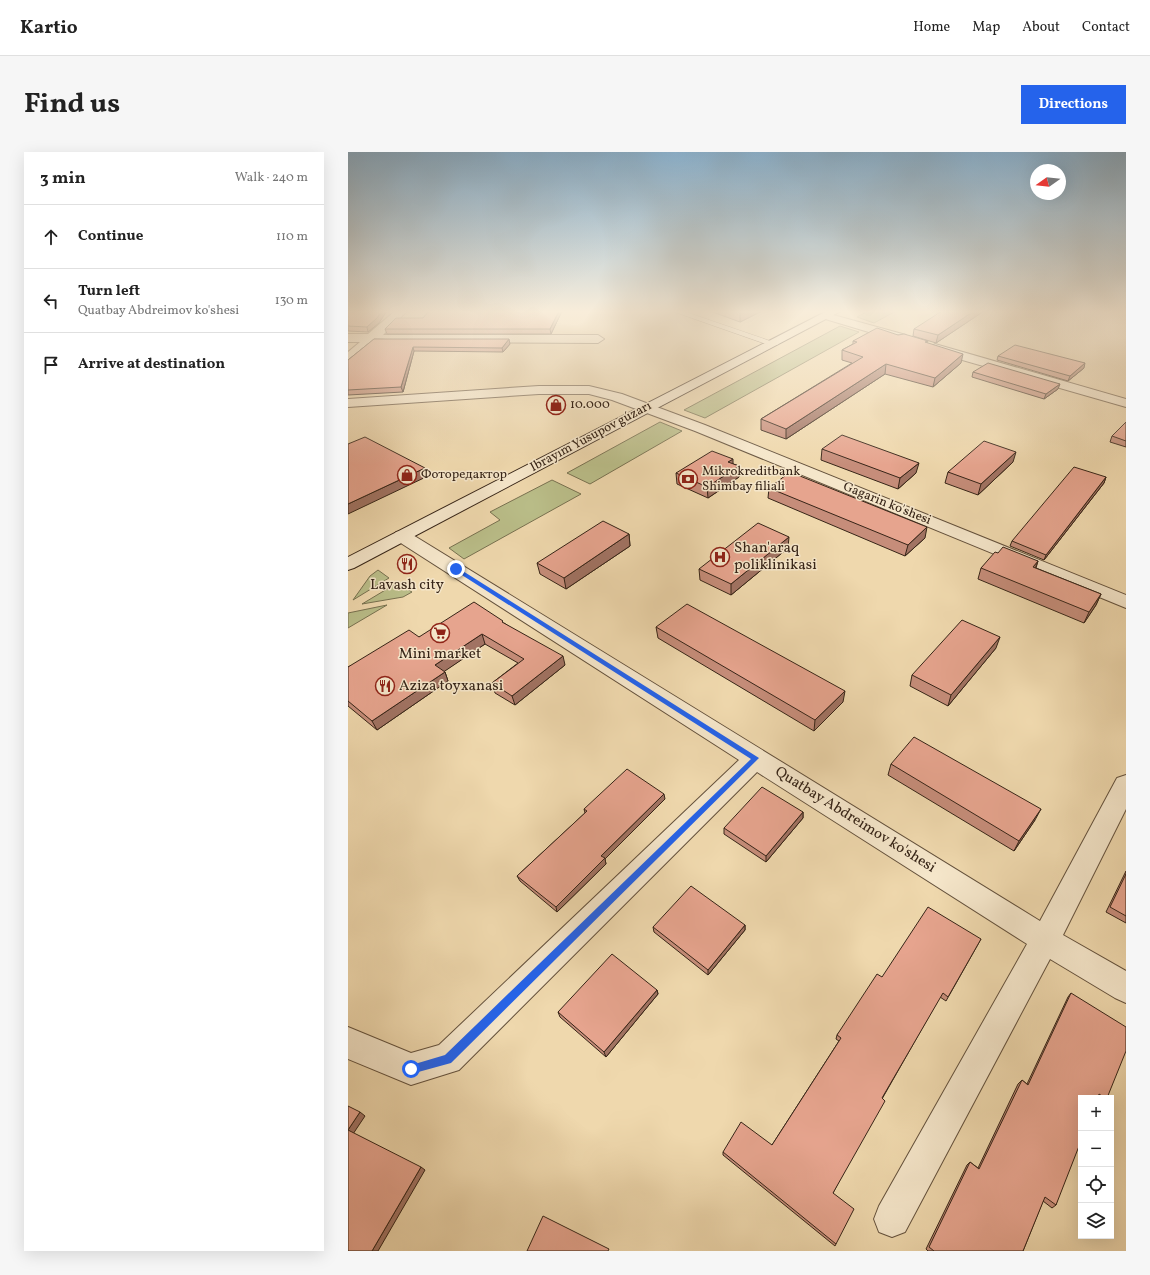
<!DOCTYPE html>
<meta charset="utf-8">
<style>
body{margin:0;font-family:Vollkorn,serif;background:#f6f6f6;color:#222}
.controls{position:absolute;right:12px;bottom:12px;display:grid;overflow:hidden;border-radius:0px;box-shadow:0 4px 16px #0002}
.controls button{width:36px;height:36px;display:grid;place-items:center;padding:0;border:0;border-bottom:1px solid #e0e0e0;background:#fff;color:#222;font:20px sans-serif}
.compass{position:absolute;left:682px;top:12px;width:36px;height:36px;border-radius:50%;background:#fff;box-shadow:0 4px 16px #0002;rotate:255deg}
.stop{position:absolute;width:12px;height:12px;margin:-9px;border:3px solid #2563eb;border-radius:50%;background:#fff}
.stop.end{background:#2563eb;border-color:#fff;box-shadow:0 1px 4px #0008}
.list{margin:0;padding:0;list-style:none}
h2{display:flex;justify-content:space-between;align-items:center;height:52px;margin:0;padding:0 16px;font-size:17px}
h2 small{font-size:13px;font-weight:400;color:#767676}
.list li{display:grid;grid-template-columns:26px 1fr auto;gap:12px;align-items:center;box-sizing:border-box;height:64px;padding:0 16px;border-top:1px solid #e0e0e0}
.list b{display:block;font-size:15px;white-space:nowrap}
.list p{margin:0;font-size:13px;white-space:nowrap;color:#767676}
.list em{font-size:13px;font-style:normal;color:#767676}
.icon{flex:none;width:22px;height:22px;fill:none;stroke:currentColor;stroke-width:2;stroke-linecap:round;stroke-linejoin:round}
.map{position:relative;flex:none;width:778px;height:1099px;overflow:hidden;border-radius:0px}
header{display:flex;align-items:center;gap:24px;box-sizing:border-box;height:56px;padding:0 20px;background:#fff;border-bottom:1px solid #e0e0e0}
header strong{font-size:19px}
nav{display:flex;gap:22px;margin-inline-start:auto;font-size:14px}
.intro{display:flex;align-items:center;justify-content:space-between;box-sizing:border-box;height:96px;padding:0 24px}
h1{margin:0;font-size:28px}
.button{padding:10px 18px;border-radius:0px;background:#2563eb;color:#fff;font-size:14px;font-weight:700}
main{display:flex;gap:24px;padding:0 24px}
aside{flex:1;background:#fff;border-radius:0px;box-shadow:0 4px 16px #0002}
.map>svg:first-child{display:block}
.green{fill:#babe89;stroke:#787150}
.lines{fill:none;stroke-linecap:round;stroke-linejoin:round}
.service-casing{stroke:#64513c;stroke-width:1}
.minor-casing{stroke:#64513c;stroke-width:2}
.secondary-casing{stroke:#362417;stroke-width:2}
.service{fill:#f5e6ca;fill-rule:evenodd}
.minor{fill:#f5e6ca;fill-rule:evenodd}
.secondary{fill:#f5e6ca;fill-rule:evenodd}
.wall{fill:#c68d7a;stroke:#362417}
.shaded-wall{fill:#a17363;stroke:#362417}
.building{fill:#e6a48e;stroke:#362417}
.route{fill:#2563eb}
.labels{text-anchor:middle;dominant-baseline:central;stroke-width:3;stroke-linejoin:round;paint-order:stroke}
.far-poi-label{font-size:13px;fill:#362417;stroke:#f5e6ca;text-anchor:start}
.far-street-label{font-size:13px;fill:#362417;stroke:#f5e6ca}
.poi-label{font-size:15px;fill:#362417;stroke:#f5e6ca;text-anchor:start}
.street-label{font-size:15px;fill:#362417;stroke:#f5e6ca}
</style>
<header>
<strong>Kartio</strong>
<nav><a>Home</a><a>Map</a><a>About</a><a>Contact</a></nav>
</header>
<div class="intro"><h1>Find us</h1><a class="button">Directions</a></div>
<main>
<aside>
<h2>3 min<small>Walk · 240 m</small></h2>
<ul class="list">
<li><svg class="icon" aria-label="ahead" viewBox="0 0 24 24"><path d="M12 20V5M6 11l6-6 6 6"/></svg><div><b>Continue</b></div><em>110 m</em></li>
<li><svg class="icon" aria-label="left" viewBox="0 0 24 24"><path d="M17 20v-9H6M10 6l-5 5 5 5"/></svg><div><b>Turn left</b><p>Quatbay Abdreimov ko'shesi</p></div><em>130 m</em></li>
<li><svg class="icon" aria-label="arrive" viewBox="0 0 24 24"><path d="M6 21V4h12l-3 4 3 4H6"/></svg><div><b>Arrive at destination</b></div></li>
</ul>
</aside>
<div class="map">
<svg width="778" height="1099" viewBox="0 0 778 1099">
<rect width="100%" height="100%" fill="#efd8ad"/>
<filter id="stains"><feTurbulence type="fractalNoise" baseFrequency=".005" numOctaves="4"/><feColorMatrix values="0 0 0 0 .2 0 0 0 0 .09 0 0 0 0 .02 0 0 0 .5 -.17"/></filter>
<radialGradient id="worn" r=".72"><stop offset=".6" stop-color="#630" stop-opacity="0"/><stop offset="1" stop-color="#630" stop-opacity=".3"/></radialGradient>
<!-- green -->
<path class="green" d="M 520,159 L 548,159 L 526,171 L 509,165 Z
M 492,174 L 511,180 L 357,266 L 336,258 Z
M 312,270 L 334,279 L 242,332 L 219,321 Z
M 204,328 L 233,342 L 116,407 L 101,396 L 152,368 L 142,360 Z
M 30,418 L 41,426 L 5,448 L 22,424 Z
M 49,431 L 64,440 L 55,445 L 14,452 Z
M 39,453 L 0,476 L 0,461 Z"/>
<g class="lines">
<defs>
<path id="service" d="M 324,159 L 335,159 L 431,192 L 424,194 Z"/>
<path id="minor" d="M 47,159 L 59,159 L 35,183 L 250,183 L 256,187 L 250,191 L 27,190 L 4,210 L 0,211 L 0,200 L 12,190 L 0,190 L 0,182 L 20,182 Z
M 478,161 L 558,183 L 560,186 L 554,190 L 474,166 L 472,164 L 474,162 Z
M 587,192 L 778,247 L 778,255 L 583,199 L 581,196 Z
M 191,234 L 241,234 L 274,242 L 357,273 L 778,443 L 778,456 L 347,279 L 264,248 L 241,242 L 191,242 L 0,255 L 0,247 Z
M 54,379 L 60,380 L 692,769 L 769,626 L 778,623 L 778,657 L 715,783 L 778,819 L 778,851 L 767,846 L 702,807 L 557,1080 L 544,1085 L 531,1080 L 526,1067 L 531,1054 L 679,792 L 409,620 L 111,918 L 63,933 L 0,907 L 0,875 L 63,901 L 91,893 L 391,608 L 48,388 L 45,384 L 48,380 Z"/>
<path id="secondary" d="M 479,159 L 493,159 L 6,416 L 0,418 L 0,405 Z"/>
</defs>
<!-- service casing -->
<use href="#service" class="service-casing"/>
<!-- minor casing -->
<use href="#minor" class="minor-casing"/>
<!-- secondary casing -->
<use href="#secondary" class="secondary-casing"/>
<!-- service -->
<use href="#service" class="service"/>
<!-- minor -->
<use href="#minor" class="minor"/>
<!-- secondary -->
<use href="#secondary" class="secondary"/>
</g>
<!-- wall -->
<path class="wall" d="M 0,159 L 31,171 L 20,180 L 0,179 Z
M 81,159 L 214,159 L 203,182 L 39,182 L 37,177 L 75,166 Z
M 362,159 L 414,159 L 392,170 Z
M 636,159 L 588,191 L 565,184 L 566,177 Z
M 550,183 L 580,189 L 579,191 L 613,211 L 585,235 L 537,222 L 438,287 L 413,278 L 413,267 L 504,211 L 494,208 L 494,198 L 505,192 L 505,189 Z
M 26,187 L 162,192 L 155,200 L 66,199 L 55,240 L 0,243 L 0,208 Z
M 650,204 L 736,216 L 720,229 L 649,208 Z
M 625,220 L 710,237 L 696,247 L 624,225 Z
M 778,270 L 778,295 L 762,290 L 764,284 Z
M 474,297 L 568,321 L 550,337 L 473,308 Z
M 665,310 L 630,343 L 597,331 L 600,320 Z
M 385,312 L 391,314 L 391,325 L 360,346 L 329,332 L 328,321 Z
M 758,325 L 756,331 L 696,408 L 662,394 L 664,389 Z
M 421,336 L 577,386 L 557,404 L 420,346 Z
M 281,382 L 282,394 L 218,437 L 192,422 L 189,411 Z
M 440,396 L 383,443 L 352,428 L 351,417 Z
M 650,401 L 690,409 L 688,416 L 753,442 L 748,453 L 736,471 L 630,427 L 633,416 Z
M 156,471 L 217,513 L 167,553 L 147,541 L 144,531 L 170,511 L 137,492 L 96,519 L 97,520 L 100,529 L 29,578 L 0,554 L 0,515 L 71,485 Z
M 308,475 L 495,550 L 466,579 L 310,486 Z
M 648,496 L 600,554 L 562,534 L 564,523 Z
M 543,612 L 687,668 L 666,699 L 540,623 Z
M 317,647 L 257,707 L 258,712 L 209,760 L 172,729 L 169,724 L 237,661 L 236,657 Z
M 455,660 L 455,666 L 418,710 L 376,682 L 376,676 Z
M 778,719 L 778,771 L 758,760 Z
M 397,773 L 397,778 L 360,823 L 306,780 L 305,775 Z
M 633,787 L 598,849 L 592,845 L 534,947 L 485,1041 L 488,1092 L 487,1094 L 375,1003 L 375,1000 L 424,993 L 491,889 L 488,887 L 489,883 L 534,825 Z
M 309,838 L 310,842 L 258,905 L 212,865 L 210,860 Z
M 723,841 L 759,946 L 733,946 L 708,1053 L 704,1056 L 695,1049 L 675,1099 L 580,1099 L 578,1097 L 619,1013 L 622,1010 L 630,1016 L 670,932 L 674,928 L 679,932 L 720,845 Z"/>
<!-- shaded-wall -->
<path class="shaded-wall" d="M 34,159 L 39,159 L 31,171 L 20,180 L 19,175 Z
M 211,159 L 214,159 L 203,182 L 202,177 Z
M 392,159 L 414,159 L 392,170 Z
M 626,159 L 636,159 L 588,191 L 590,183 Z
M 161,187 L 162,192 L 155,200 L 154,196 Z
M 65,195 L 66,199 L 55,240 L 53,235 Z
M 615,202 L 613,211 L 585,235 L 587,226 Z
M 737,211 L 736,216 L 720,229 L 722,224 Z
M 538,212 L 537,222 L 438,287 L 438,277 Z
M 712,232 L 710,237 L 696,247 L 698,242 Z
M 668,300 L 665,310 L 630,343 L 633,332 Z
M 385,307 L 385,318 L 380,310 Z
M 571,311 L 568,321 L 550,337 L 552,326 Z
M 391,314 L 391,325 L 360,346 L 359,335 Z
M 77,316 L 80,324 L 0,362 L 0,352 Z
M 758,325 L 756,331 L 696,408 L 698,403 Z
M 579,375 L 577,386 L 557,404 L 560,393 Z
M 281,382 L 282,394 L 218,437 L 216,426 Z
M 441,385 L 440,396 L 383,443 L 383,432 Z
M 690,409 L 686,420 L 685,415 Z
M 753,442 L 748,453 L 736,471 L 741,460 Z
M 134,482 L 137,492 L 91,523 L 87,513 Z
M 652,485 L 648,496 L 600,554 L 603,543 Z
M 215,504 L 217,513 L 167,553 L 164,544 Z
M 97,520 L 100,529 L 29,578 L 24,569 Z
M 497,539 L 495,550 L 466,579 L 467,568 Z
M 316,642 L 317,647 L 257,707 L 258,712 L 209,760 L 208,755 L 253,704 Z
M 693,657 L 687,668 L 666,699 L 671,689 Z
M 455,660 L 455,666 L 418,710 L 418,704 Z
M 397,773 L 397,778 L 360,823 L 360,818 Z
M 309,838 L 310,842 L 258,905 L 256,900 Z
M 12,960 L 17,964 L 5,982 L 0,978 Z
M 73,1015 L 77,1018 L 30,1099 L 24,1099 Z"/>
<!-- building -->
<path class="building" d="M 0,159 L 34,159 L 29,166 L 19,175 L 0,174 Z
M 81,159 L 211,159 L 202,177 L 37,177 L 48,166 L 75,166 Z
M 594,159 L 626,159 L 590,183 L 566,177 Z
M 529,176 L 550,183 L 556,182 L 580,189 L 577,190 L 615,202 L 587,226 L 538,212 L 438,277 L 413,267 L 515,205 L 494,198 L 509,190 L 505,189 Z
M 26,187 L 161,187 L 154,196 L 65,195 L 53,235 L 0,238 L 0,208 Z
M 667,193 L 737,211 L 722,224 L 650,204 Z
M 640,211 L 712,232 L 698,242 L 625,220 Z
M 778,270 L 778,289 L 764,284 Z
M 494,283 L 571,311 L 552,326 L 474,297 Z
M 17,285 L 77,316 L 0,352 L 0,292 Z
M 636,289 L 668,300 L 633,332 L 600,320 Z
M 364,299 L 385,307 L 380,310 L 391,314 L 359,335 L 328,321 Z
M 726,315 L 758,325 L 698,403 L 664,389 Z
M 442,320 L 579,375 L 560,393 L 421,336 Z
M 255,369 L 281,382 L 216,426 L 189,411 Z
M 410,371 L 441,385 L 383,432 L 351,417 Z
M 655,395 L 690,409 L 685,415 L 753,442 L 741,460 L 633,416 L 647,400 L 650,401 Z
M 126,450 L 155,469 L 154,470 L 215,504 L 164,544 L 144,531 L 176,507 L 134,482 L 87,513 L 97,520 L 24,569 L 0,549 L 0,515 L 61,478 L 71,485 Z
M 339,452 L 497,539 L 467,568 L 308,475 Z
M 614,468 L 652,485 L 603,543 L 564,523 Z
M 566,585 L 693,657 L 671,689 L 543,612 Z
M 279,617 L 316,642 L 253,704 L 257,706 L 208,755 L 169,724 L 239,659 L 236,657 Z
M 414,635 L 455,660 L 418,704 L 376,676 Z
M 778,722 L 778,764 L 762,755 Z
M 343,734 L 397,773 L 360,818 L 305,775 Z
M 580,755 L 633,787 L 600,845 L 595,841 L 534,946 L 537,949 L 485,1041 L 506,1057 L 488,1092 L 375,1000 L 393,970 L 424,993 L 493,886 L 489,883 L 529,822 L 534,825 Z
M 264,802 L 309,838 L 256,900 L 210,860 Z
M 723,841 L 778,875 L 778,899 L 759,946 L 757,946 L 751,942 L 750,946 L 733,946 L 733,989 L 708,1053 L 697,1045 L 675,1099 L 586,1099 L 581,1095 L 622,1010 L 631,1017 L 674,928 L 680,933 Z
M 0,954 L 12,960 L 0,978 L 73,1015 L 24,1099 L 0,1099 Z
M 195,1064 L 261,1097 L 260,1099 L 179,1099 Z"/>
<!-- sky -->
<linearGradient id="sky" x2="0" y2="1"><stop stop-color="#8bb5d4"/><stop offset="0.51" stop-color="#f8edda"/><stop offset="1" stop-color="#f8edda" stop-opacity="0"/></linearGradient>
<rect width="778" height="313" fill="url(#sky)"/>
<!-- route -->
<path class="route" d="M 106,416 L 110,416 L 411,606 L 103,911 L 63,922 L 58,917 L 60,914 L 97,903 L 403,607 L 106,418 Z"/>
<!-- icons -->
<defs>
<symbol id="shop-ring" viewBox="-11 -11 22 22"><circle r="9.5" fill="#f5e6ca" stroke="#8f2418" stroke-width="1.5"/><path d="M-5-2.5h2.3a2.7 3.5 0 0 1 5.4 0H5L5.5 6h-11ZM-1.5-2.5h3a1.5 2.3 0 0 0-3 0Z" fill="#8f2418"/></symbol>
<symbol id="bank-ring" viewBox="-11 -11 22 22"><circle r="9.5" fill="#f5e6ca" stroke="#8f2418" stroke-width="1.5"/><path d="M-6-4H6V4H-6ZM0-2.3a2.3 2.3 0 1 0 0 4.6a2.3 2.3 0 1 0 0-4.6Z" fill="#8f2418"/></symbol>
<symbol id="hospital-ring" viewBox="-11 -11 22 22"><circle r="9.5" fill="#f5e6ca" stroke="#8f2418" stroke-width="1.5"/><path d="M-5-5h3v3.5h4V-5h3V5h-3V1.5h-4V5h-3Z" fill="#8f2418"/></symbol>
<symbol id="restaurant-ring" viewBox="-11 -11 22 22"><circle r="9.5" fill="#f5e6ca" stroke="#8f2418" stroke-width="1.5"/><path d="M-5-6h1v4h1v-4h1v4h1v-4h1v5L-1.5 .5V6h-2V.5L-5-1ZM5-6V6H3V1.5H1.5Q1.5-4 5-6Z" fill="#8f2418"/></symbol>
<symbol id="supermarket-ring" viewBox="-11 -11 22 22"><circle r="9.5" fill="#f5e6ca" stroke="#8f2418" stroke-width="1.5"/><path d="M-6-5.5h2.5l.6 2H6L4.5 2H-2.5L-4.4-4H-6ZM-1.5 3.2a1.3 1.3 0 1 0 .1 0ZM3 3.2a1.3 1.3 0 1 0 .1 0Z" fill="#8f2418"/></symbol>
</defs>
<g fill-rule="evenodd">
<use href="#shop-ring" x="197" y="242" width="22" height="22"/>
<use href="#shop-ring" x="48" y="312" width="22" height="22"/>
<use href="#bank-ring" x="329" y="316" width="22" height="22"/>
<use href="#hospital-ring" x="361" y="394" width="22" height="22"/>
<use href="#restaurant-ring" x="48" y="401" width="22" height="22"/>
<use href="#supermarket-ring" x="81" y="470" width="22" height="22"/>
<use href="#restaurant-ring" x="26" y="523" width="22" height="22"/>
</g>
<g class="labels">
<!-- far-poi labels -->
<g class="far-poi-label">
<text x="222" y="253">10.000</text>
<text x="354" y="320">Mikrokreditbank<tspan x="354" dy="15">Shimbay filiali</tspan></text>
<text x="73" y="323">Фоторедактор</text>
</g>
<!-- far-street labels -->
<g class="far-street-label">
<text transform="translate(243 285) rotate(-28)">Ibrayım Yusupov gúzarı</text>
<text transform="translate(539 352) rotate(22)">Gagarin ko'shesi</text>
</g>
<!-- poi labels -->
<g class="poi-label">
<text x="386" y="396">Shan'araq<tspan x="386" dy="17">poliklinikasi</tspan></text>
<text x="59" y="433" text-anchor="middle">Lavash city</text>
<text x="92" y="502" text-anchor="middle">Mini market</text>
<text x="51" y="534">Aziza toyxanasi</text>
</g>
<!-- street labels -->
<g class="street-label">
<text transform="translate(507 668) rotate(32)">Quatbay Abdreimov ko'shesi</text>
</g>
</g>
<rect width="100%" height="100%" filter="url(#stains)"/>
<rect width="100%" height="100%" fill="url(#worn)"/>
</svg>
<div class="controls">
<button>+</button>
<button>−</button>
<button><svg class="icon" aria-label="locate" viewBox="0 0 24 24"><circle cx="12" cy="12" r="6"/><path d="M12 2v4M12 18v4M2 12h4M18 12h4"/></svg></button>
<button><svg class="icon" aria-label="layers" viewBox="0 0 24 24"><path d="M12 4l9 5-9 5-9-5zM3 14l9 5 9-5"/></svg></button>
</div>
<svg class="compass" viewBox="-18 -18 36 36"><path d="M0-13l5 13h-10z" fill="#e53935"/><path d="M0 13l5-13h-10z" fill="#767676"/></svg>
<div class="stop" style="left:63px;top:917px"></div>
<div class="stop end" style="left:108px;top:417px"></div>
</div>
</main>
